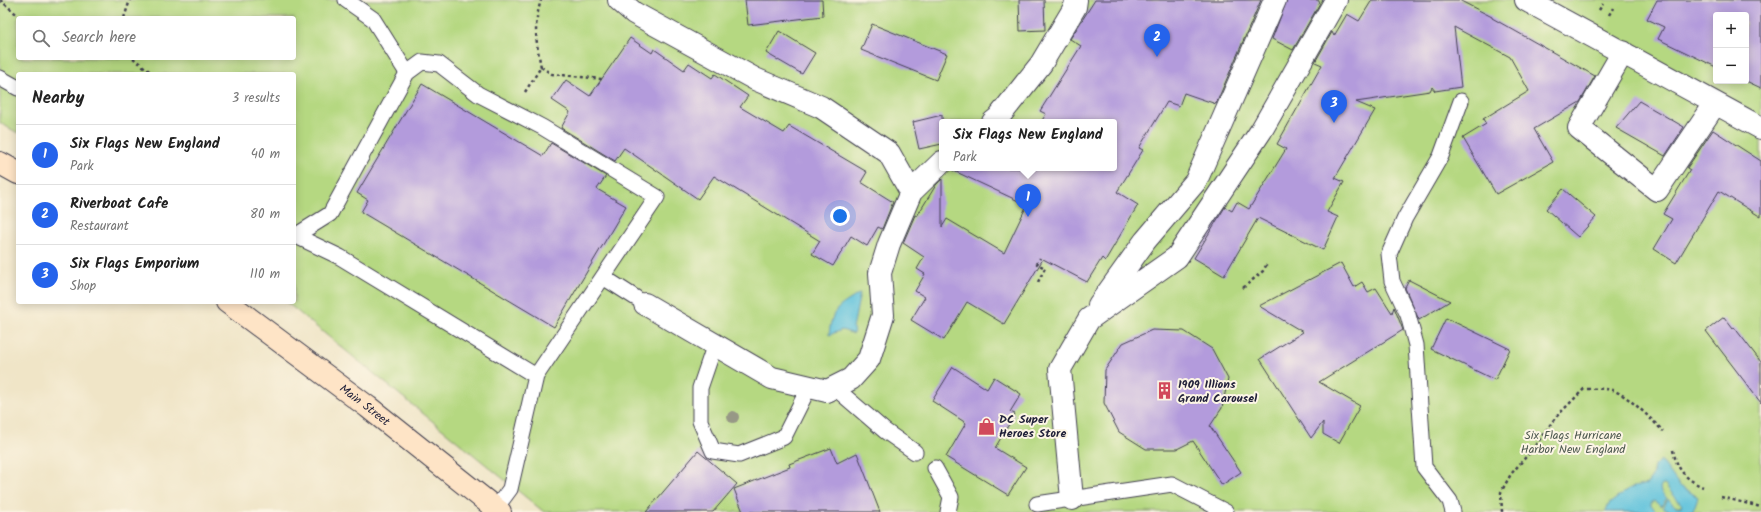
<!DOCTYPE html>
<meta charset="utf-8">
<style>
body{margin:0;font-family:Kalam,sans-serif;background:#f6f6f6;color:#222}
.controls{position:absolute;right:12px;top:12px;display:grid;overflow:hidden;border-radius:4px;box-shadow:0 2px 10px #0003}
.controls button{width:36px;height:36px;display:grid;place-items:center;padding:0;border:0;border-bottom:1px solid #e0e0e0;background:#fff;color:#222;font:20px sans-serif}
.you{position:absolute;left:840px;top:216px;width:14px;height:14px;margin:-10px;border:3px solid #fff;border-radius:50%;background:#1a73e8;box-shadow:0 0 0 6px #1a73e833}
.badge{display:grid;place-items:center;width:26px;height:26px;border-radius:50%;background:#2563eb;color:#fff;font-size:13px;font-weight:700}
.pin{position:absolute;translate:-50% -33px;filter:drop-shadow(0 1px 2px #0008)}
.pin::after{content:'';position:absolute;top:21px;width:14px;height:12px;background:inherit;clip-path:polygon(0 0,100% 0,50% 100%)}
.popup{position:absolute;left:939px;top:119px;width:178px;height:52px;box-sizing:border-box;display:grid;place-content:center;border-radius:4px;background:#fff;filter:drop-shadow(0 1px 3px #0005);font-size:13px;white-space:nowrap;color:#767676}
.popup b{font-size:15px;color:#222}
.popup::after{content:'';position:absolute;left:50%;top:100%;margin-left:-8px;border:8px solid transparent;border-top-color:#fff}
.list{margin:0;padding:0;list-style:none}
h2{display:flex;justify-content:space-between;align-items:center;height:52px;margin:0;padding:0 16px;font-size:17px}
h2 small{font-size:13px;font-weight:400;color:#767676}
.list li{display:grid;grid-template-columns:26px 1fr auto;gap:12px;align-items:center;box-sizing:border-box;height:60px;padding:0 16px;border-top:1px solid #e0e0e0}
.list b{display:block;font-size:15px;white-space:nowrap}
.list p{margin:0;font-size:13px;white-space:nowrap;color:#767676}
.list em{font-size:13px;font-style:normal;color:#767676}
.icon{flex:none;width:22px;height:22px;fill:none;stroke:currentColor;stroke-width:2;stroke-linecap:round;stroke-linejoin:round}
.map{position:relative;flex:none;width:1761px;height:512px;overflow:hidden}
.search{position:absolute;background:#fff;box-shadow:0 2px 10px #0003;left:16px;top:16px;width:280px;height:44px;display:flex;align-items:center;gap:10px;box-sizing:border-box;padding:0 14px;border-radius:4px;color:#767676;font-size:15px}
.panel{position:absolute;background:#fff;box-shadow:0 2px 10px #0003;left:16px;top:72px;width:280px;height:232px;border-radius:4px}
.map>svg:first-child{display:block}
.green{fill:#b5d881;stroke:#6c7d5e;fill-rule:evenodd}
.water{fill:#5ec2dc;stroke:#40728c}
.building{fill:#b39bdc}
.lines{fill:none;stroke-linecap:round;stroke-linejoin:round}
.lane-casing{stroke:#413f50;stroke-width:17}
.street-casing{stroke:#413f50;stroke-width:24}
.secondary-casing{stroke:#413f50;stroke-width:24}
.path{stroke:#413f50;stroke-width:2.5;stroke-dasharray:3 3;stroke-linecap:butt}
.lane{stroke:#fff;stroke-width:15}
.street{stroke:#fff;stroke-width:22}
.secondary{stroke:#fee4c6;stroke-width:22}
.tree{fill:#979886}
.labels{text-anchor:middle;dominant-baseline:central;stroke-width:4;stroke-linejoin:round;paint-order:stroke}
.poi-label{font-size:12px;font-weight:bold;fill:#22223b;stroke:#fcf5e5;text-anchor:start}
.street-label{font-size:12px;fill:#22223b;stroke:#fcf5e5}
.park-label{font-size:12px;fill:#4e5950;stroke:#fcf5e5}
</style>
<div class="map">
<svg width="1761" height="512" viewBox="0 0 1761 512">
<rect width="100%" height="100%" fill="#fcf5e5"/>
<filter id="ink" filterUnits="userSpaceOnUse"><feTurbulence type="fractalNoise" baseFrequency=".025" numOctaves="2"/><feDisplacementMap in="SourceGraphic" scale="8" xChannelSelector="R" yChannelSelector="G"/><feConvolveMatrix kernelMatrix="1 2 1 2 8 2 1 2 1" color-interpolation-filters="sRGB"/></filter>
<filter id="wash" filterUnits="userSpaceOnUse"><feTurbulence type="fractalNoise" baseFrequency=".012" numOctaves="4" result="noise"/><feDisplacementMap in="SourceGraphic" scale="16" xChannelSelector="R" yChannelSelector="G"/><feGaussianBlur stdDeviation="0.9" result="paint"/><feColorMatrix in="noise" values="0 0 0 0 0 0 0 0 0 0 0 0 0 0 0 0 0 1.4 0 .05"/><feComposite in="paint" operator="in"/></filter>
<g filter="url(#wash)">
<rect width="100%" height="100%" fill="#f0e5c7"/>
<!-- green -->
<path class="green" d="M 0,0 L 1761,0 L 1761,512 L 544,512 L 286,302 L 294,302 L 294,74 L 18,74 L 18,133 L 0,123 ZM 1716,15 L 1746,15 L 1746,81 L 1716,81 ZM 18,18 L 294,18 L 294,58 L 18,58 ZM 942,122 L 1114,122 L 1114,168 L 942,168 Z"/>
<!-- water -->
<path class="water" d="M 860,293 L 853,328 L 854,334 L 842,330 L 829,335 C 832,307 838,308 860,293 Z
M 1661,460 L 1680,486 L 1698,497 L 1693,511 L 1670,512 L 1663,507 L 1668,499 L 1675,506 L 1680,507 L 1682,505 L 1665,485 L 1662,485 L 1660,488 L 1661,492 L 1667,498 L 1661,506 L 1654,501 L 1651,503 L 1651,506 L 1657,512 L 1605,512 L 1609,504 L 1630,488 L 1647,484 L 1652,477 L 1654,466 Z"/>
<g id="blocks">
<!-- building -->
<path class="building" d="M 745,0 L 822,0 L 823,16 L 748,25 Z
M 1019,0 L 1044,0 L 1045,30 L 1020,31 Z
M 1095,0 L 1261,0 L 1216,104 L 1184,93 L 1179,106 L 1167,102 L 1139,148 L 1143,150 L 1117,192 L 1138,205 L 1105,261 L 1102,258 L 1087,282 L 1043,259 L 1004,324 L 967,302 L 944,340 L 911,320 L 925,297 L 915,291 L 925,274 L 917,269 L 924,257 L 903,243 L 915,215 L 917,216 L 936,185 L 942,179 L 942,227 L 947,219 L 1004,253 L 1027,205 L 952,170 L 953,168 L 1114,168 L 1114,122 L 1041,122 L 1046,114 L 1040,111 L 1081,46 L 1070,39 Z
M 1287,0 L 1318,0 L 1320,3 L 1293,50 L 1272,39 Z
M 1372,0 L 1459,0 L 1492,17 L 1492,18 L 1595,76 L 1580,102 L 1534,129 L 1553,162 L 1496,194 L 1463,138 L 1486,124 L 1483,119 L 1529,91 L 1510,57 L 1454,27 L 1461,87 L 1435,91 L 1432,87 L 1430,91 L 1356,102 L 1375,110 L 1335,178 L 1344,182 L 1327,212 L 1338,217 L 1323,250 L 1258,218 L 1224,276 L 1194,258 L 1225,207 L 1232,211 L 1237,202 L 1249,209 L 1286,149 L 1277,144 L 1322,65 L 1315,62 L 1332,32 L 1334,36 L 1347,14 L 1359,21 Z
M 1657,0 L 1761,0 L 1761,88 L 1746,81 L 1746,15 L 1716,15 L 1716,67 L 1658,39 L 1664,27 L 1647,19 Z
M 872,24 L 947,54 L 936,80 L 861,50 Z
M 779,31 L 815,53 L 802,74 L 766,53 Z
M 630,38 L 652,53 L 654,49 L 684,70 L 689,63 L 712,78 L 715,74 L 748,96 L 740,107 L 784,133 L 789,126 L 867,172 L 861,182 L 893,202 L 882,229 L 878,227 L 867,246 L 851,236 L 833,266 L 812,254 L 820,241 L 714,176 L 698,199 L 624,148 L 615,161 L 561,128 L 570,112 L 552,100 L 566,80 L 590,96 Z
M 422,84 L 543,156 L 551,143 L 606,176 L 597,189 L 626,206 L 554,327 L 361,212 L 368,200 L 357,193 Z
M 1639,101 L 1684,127 L 1665,156 L 1616,128 Z
M 942,115 L 942,144 L 919,149 L 913,122 Z
M 1713,130 L 1761,161 L 1761,217 L 1719,191 L 1676,263 L 1654,249 L 1672,219 L 1663,214 L 1690,170 L 1687,168 Z
M 1563,189 L 1596,217 L 1578,237 L 1546,209 Z
M 1341,263 L 1354,287 L 1362,282 L 1368,292 L 1376,288 L 1392,313 L 1394,307 L 1403,330 L 1319,382 L 1360,406 L 1339,443 L 1323,434 L 1323,422 L 1311,438 L 1260,359 L 1303,332 L 1259,306 Z
M 1409,280 L 1450,301 L 1419,320 L 1405,288 Z
M 1724,317 L 1733,329 L 1734,327 L 1761,362 L 1761,403 L 1706,331 Z
M 1446,318 L 1510,349 L 1495,380 L 1431,349 Z
M 1152,330 L 1184,331 L 1212,349 L 1228,379 L 1222,408 L 1210,426 L 1241,472 L 1222,485 L 1193,441 L 1177,449 L 1146,449 L 1119,432 L 1104,403 L 1105,370 L 1123,343 Z
M 953,367 L 987,389 L 994,377 L 1021,394 L 1010,412 L 1015,414 L 995,448 L 1026,467 L 1008,495 L 946,457 L 966,423 L 932,401 Z
M 831,448 L 837,463 L 857,453 L 880,512 L 743,512 L 734,489 L 790,467 L 789,464 Z
M 698,451 L 737,484 L 713,512 L 646,512 Z"/>
</g>
</g>
<g filter="url(#ink)">
<use href="#blocks" fill-opacity="0" stroke="#413f50" stroke-width="1"/>
<g class="lines">
<defs>
<path id="lane" d="M 346,0 L 373,19 L 407,73
M 0,78 L 18,88
M 294,235 L 340,257 L 536,376 L 657,197 L 542,127 L 478,94 L 439,64 L 422,62 L 407,73 L 330,214 L 295,236
M 603,277 L 636,298
M 715,344 L 700,388 L 700,421 L 713,451 L 739,455 L 784,437 L 809,387
M 834,387 L 885,431 L 915,452
M 935,468 L 951,497 L 948,512
M 1037,504 L 1172,484 L 1226,512
M 496,508 L 510,489 L 536,376
M 1453,512 L 1450,501 L 1424,467 L 1416,345 L 1408,315 L 1392,281 L 1389,254 L 1405,218 L 1441,156 L 1461,101"/>
<path id="street" d="M 619,0 L 634,13 L 755,79 L 821,107 L 889,153 L 911,192 L 889,244 L 880,273 L 883,315 L 869,359 L 851,379 L 827,391 L 772,378 L 645,304
M 1526,0 L 1761,128
M 1623,52 L 1579,128 L 1657,190 L 1715,104
M 993,122 L 998,118 L 1041,64 L 1075,7 L 1076,0
M 911,192 L 942,162
M 1099,305 L 1145,241 L 1196,181 L 1275,0
M 1072,499 L 1060,369 L 1089,319 L 1177,257 L 1261,131 L 1336,0"/>
<g id="secondary">
<path d="M 0,163 L 18,173"/>
<path id="s1" d="M 227,302 L 368,407 L 500,512"/>
</g>
</defs>
<!-- lane casing -->
<use href="#lane" class="lane-casing"/>
<!-- street casing -->
<use href="#street" class="street-casing"/>
<!-- secondary casing -->
<use href="#secondary" class="secondary-casing"/>
<!-- path -->
<path class="path" d="M 0,0 L 21,18
M 1599,10 L 1603,4
M 1609,15 L 1613,8
M 124,18 L 130,0
M 133,58 L 153,74
M 541,67 L 552,74 L 602,79
M 525,92 L 541,67 C 536,40 533,27 541,0
M 1038,282 L 1045,268 L 1037,264 L 1040,258
M 1243,288 L 1263,271 L 1267,264
M 1673,450 C 1677,469 1685,479 1703,487
M 1721,497 L 1761,507
M 1502,512 L 1501,492 L 1511,474 L 1532,450 L 1555,418 L 1584,389 C 1592,389 1604,388 1612,390 C 1628,395 1651,419 1663,431"/>
<!-- lane -->
<use href="#lane" class="lane"/>
<!-- street -->
<use href="#street" class="street"/>
<!-- secondary -->
<use href="#secondary" class="secondary"/>
</g>
<!-- trees -->
<circle class="tree" cx="733" cy="417" r="6"/>
</g>
<!-- icons -->
<defs>
<symbol id="building-bare" viewBox="-9 -9 18 18"><path d="M-4-6H4V6H1V3H-1V6H-4ZM-2.5-4.3h1.7v1.8h-1.7ZM.8-4.3h1.7v1.8H.8ZM-2.5-1h1.7V.8h-1.7ZM.8-1h1.7V.8H.8Z" fill="#d1495b" stroke="#fcf5e5" stroke-width="2.5" paint-order="stroke"/></symbol>
<symbol id="shop-bare" viewBox="-9 -9 18 18"><path d="M-5-2.5h2.3a2.7 3.5 0 0 1 5.4 0H5L5.5 6h-11ZM-1.5-2.5h3a1.5 2.3 0 0 0-3 0Z" fill="#d1495b" stroke="#fcf5e5" stroke-width="2.5" paint-order="stroke"/></symbol>
</defs>
<g fill-rule="evenodd">
<use href="#building-bare" x="1152" y="378" width="25" height="25"/>
<use href="#shop-bare" x="974" y="414" width="25" height="25"/>
</g>
<g class="labels">
<!-- poi labels -->
<g class="poi-label">
<text x="1178" y="384">1909 Illions<tspan x="1178" dy="14">Grand Carousel</tspan></text>
<text x="999" y="419">DC Super<tspan x="999" dy="14">Heroes Store</tspan></text>
</g>
<!-- street labels -->
<g class="street-label">
<text stroke="none"><textPath href="#s1" startOffset="172">Main Street</textPath></text>
</g>
<!-- park labels -->
<g class="park-label">
<text x="1573" y="435">Six Flags Hurricane<tspan x="1573" dy="14">Harbor New England</tspan></text>
</g>
</g>
</svg>
<div class="controls">
<button>+</button>
<button>−</button>
</div>
<div class="you"></div>
<div class="pin badge" style="left:1028px;top:217px">1</div>
<div class="popup"><b>Six Flags New England</b>Park</div>
<div class="pin badge" style="left:1157px;top:57px">2</div>
<div class="pin badge" style="left:1334px;top:123px">3</div>
<div class="search"><svg class="icon" aria-label="search" viewBox="0 0 24 24"><circle cx="10" cy="10" r="6"/><path d="M15 15l6 6"/></svg>Search here</div>
<section class="panel">
<h2>Nearby<small>3 results</small></h2>
<ul class="list">
<li><span class="badge">1</span><div><b>Six Flags New England</b><p>Park</p></div><em>40 m</em></li>
<li><span class="badge">2</span><div><b>Riverboat Cafe</b><p>Restaurant</p></div><em>80 m</em></li>
<li><span class="badge">3</span><div><b>Six Flags Emporium</b><p>Shop</p></div><em>110 m</em></li>
</ul>
</section>
</div>
